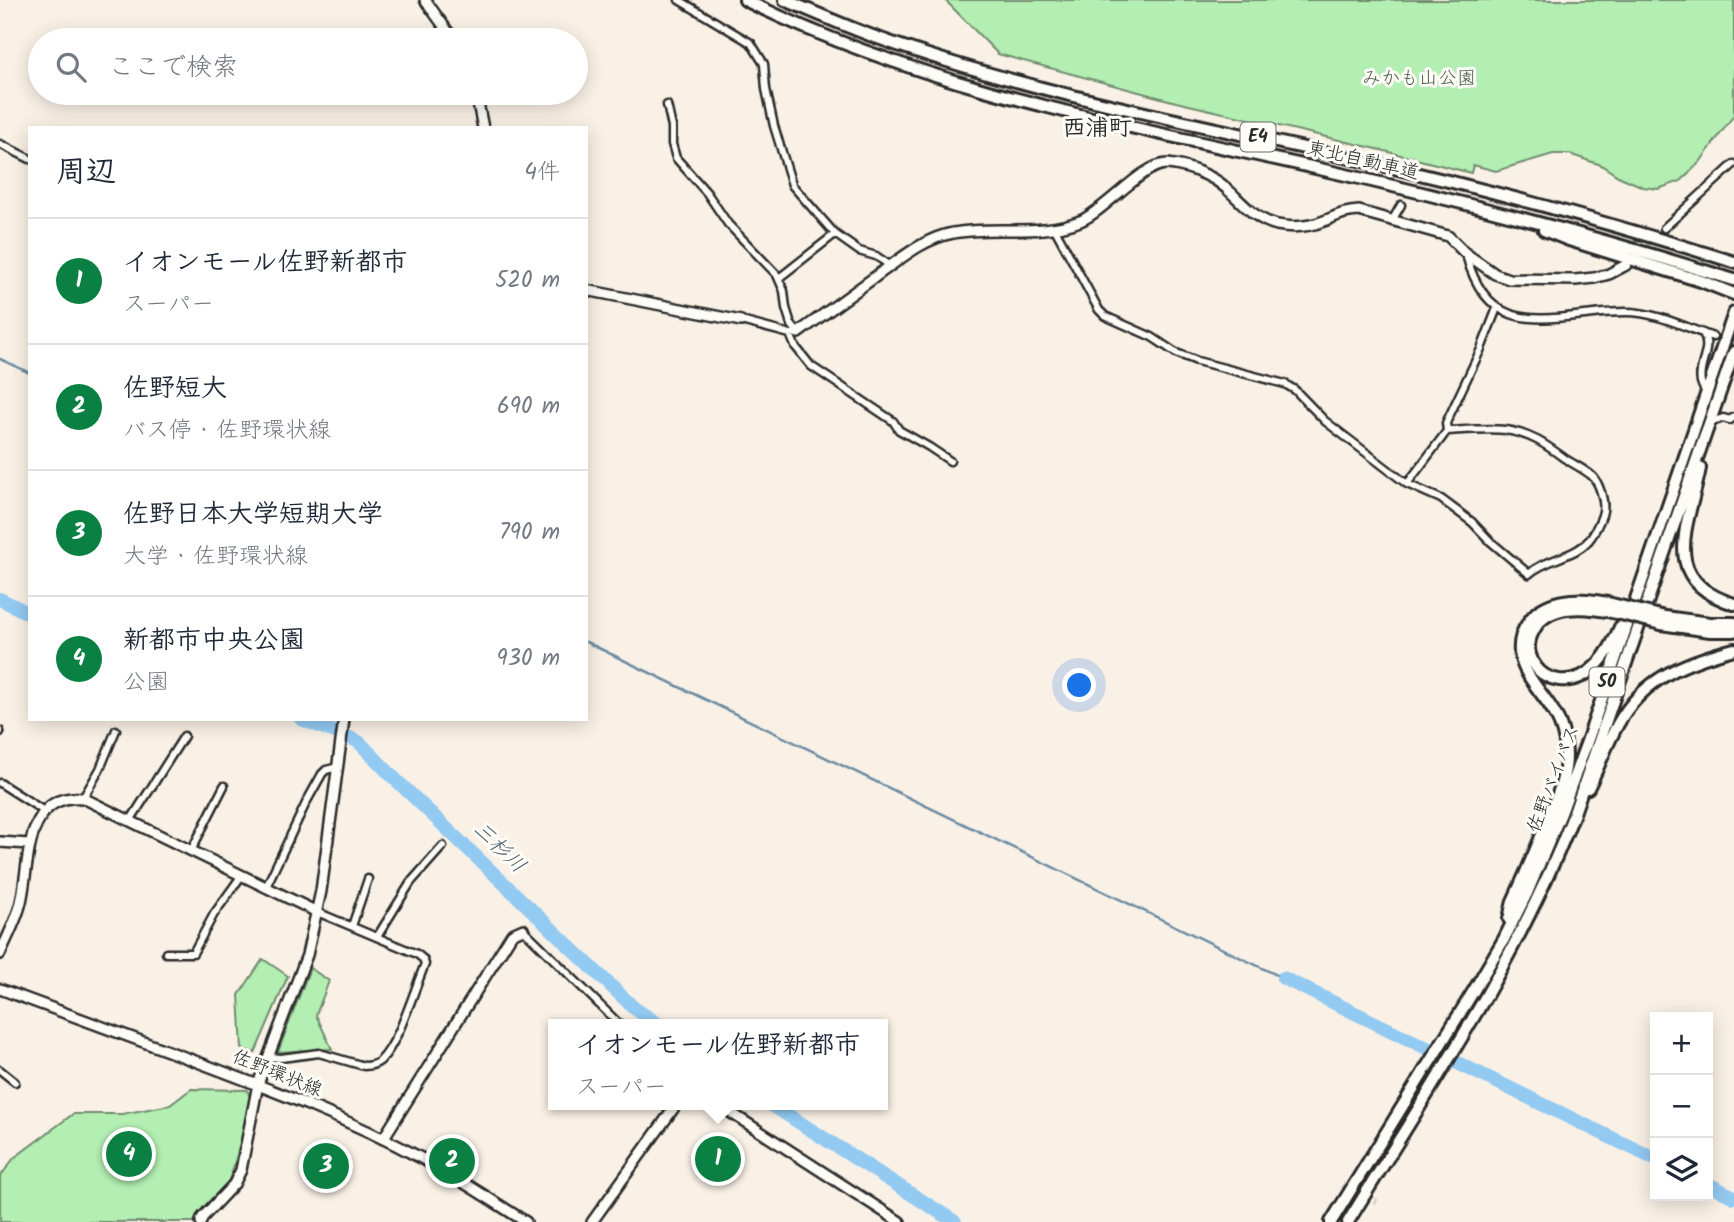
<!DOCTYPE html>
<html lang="ja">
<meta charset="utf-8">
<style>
body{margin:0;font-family:Kalam,"Klee One",sans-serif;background:#f2f2f3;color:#1f2937}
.controls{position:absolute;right:21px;bottom:21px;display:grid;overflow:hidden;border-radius:0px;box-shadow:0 4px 18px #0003}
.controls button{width:63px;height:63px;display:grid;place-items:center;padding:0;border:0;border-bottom:2px solid #e0e1e3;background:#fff;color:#1f2937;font:35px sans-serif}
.you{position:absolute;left:1080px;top:686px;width:24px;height:24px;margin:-18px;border:5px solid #fff;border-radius:50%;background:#1a73e8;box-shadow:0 0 0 10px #1a73e833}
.badge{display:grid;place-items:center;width:46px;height:46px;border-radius:50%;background:#0b8043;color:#fff;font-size:23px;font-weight:700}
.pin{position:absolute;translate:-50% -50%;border:4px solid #fff;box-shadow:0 2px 7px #0006}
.popup{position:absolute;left:548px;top:1019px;width:340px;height:91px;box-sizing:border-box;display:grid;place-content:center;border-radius:0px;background:#fff;filter:drop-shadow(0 2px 5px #0005);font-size:23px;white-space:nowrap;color:#747a83}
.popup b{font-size:26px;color:#1f2937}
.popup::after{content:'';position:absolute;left:50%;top:100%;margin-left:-14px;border:14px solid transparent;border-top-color:#fff}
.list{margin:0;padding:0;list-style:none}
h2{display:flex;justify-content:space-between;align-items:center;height:91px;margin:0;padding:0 28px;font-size:30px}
h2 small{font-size:23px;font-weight:400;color:#747a83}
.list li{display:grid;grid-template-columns:46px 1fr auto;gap:21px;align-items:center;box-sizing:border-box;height:126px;padding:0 28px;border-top:2px solid #e0e1e3}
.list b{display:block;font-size:26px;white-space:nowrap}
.list p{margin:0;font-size:23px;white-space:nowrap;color:#747a83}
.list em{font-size:23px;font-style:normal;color:#747a83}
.icon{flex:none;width:38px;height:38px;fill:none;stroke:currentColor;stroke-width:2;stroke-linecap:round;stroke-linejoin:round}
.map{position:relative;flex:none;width:1734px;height:1222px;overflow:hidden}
.search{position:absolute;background:#fff;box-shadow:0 4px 18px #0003;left:28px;top:28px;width:560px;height:77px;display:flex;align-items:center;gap:18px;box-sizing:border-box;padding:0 24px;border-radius:38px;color:#747a83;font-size:26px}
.panel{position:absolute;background:#fff;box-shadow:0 4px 18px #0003;left:28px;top:126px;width:560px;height:595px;border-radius:0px}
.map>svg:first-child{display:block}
.green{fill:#b3eeb2;stroke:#6f8c6e;stroke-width:2}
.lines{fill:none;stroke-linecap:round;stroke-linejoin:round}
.stream{stroke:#698aa2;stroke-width:2.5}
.river{stroke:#93caf2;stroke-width:14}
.street-tunnel{stroke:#d1c9c1;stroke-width:6;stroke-dasharray:6 3;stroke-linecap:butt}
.street-casing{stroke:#2b2b2b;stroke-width:11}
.secondary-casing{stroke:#2b2b2b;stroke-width:14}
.highway-casing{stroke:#2b2b2b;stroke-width:16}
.street{stroke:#fdfcf7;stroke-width:6}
.secondary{stroke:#fdfcf7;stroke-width:9}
.highway{stroke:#fdfcf7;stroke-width:10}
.highway-bridge-casing{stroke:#2b2b2b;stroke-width:16;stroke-linecap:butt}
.highway-bridge{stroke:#fdfcf7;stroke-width:10}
.labels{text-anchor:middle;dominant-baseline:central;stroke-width:6;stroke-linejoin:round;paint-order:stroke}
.shield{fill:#fdfcf7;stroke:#6a6a68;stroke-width:2}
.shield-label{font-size:18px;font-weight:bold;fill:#2b2b2b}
.park-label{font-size:19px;fill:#4d5c4d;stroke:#fdfcf7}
.street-label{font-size:19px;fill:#2b2b2b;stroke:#fdfcf7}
.water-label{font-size:21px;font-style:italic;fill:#4a5b67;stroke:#fdfcf7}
.quarter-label{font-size:23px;font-weight:bold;fill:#2b2b2b;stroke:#fdfcf7}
</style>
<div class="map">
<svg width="1734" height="1222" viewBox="0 0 1734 1222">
<rect width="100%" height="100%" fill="#faf1e6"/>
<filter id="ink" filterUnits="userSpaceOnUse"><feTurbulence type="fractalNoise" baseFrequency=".0143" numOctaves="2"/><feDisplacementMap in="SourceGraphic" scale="14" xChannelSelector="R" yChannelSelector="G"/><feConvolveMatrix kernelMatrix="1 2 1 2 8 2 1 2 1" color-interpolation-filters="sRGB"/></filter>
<g filter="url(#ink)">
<!-- green -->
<path class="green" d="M 945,0 L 1734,0 L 1734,115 L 1700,162 L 1681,181 L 1658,189 L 1643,187 L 1618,176 L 1601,165 L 1569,154 L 1553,154 L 1496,171 L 1473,165 L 1471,173 L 1373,148 L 1176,102 L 998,54 Z
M 263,959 L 288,976 L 255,1053 L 242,1049 L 239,995 Z
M 310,968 L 329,981 L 316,1015 L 332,1049 L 278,1052 Z
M 191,1089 L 247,1090 L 252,1101 L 232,1172 L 228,1182 L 204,1207 L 194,1222 L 0,1222 L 0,1177 L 14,1158 L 73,1114 L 122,1114 L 170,1105 Z"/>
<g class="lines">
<!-- stream -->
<path class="stream" d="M 0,359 L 30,373
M 586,642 L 1283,978"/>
<!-- river -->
<path class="river" d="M 0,599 L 30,614
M 301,719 L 348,737 L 359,742 L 396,780 L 634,1008 L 658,1024
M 1283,978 L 1655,1159
M 772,1105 L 955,1222
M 1708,1184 L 1734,1197"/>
<!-- street-tunnel -->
<path class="street-tunnel" d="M 1401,205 L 1412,154
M 1640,251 L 1664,228
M 1713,337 L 1734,343
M 1342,1185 L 1377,1202"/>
<defs>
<path id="street" d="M 679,0 L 751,43 L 764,64 L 766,89 L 774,126 L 792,185 L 835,234 L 859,251 L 876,256 L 891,266
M 667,105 L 672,127 L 672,144 L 676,158 L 707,193 L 728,224 L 777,275 L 784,291 L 786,308 L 791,324 L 798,333 L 790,334 L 741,321
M 0,144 L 30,159
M 1393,219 L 1401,205
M 1664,228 L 1734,164
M 1055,229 L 1099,310 L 1105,316 L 1152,337 L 1176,353 L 1197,361 L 1285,384 L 1295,390 L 1325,421 L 1407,484 L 1441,499 L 1472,522 L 1490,541 L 1529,574 C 1547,557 1578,558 1592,536 C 1596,529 1602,518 1603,511 C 1605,501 1599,482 1592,476 C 1584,469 1573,464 1564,458 C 1545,444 1531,434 1506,430 C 1487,428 1466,430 1447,431
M 1466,255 C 1491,347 1556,312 1626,312 C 1656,312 1685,327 1713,337
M 779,278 L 835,234
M 1703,333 C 1713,350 1697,365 1701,382 C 1702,386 1704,389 1706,393
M 790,334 L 795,346 L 811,366 L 893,421 L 899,430 L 929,447 L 950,461
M 1709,423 L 1723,418 L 1730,420 L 1734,417
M 1407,484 L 1447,431 L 1446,423 L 1481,349 L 1497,308
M 0,732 L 0,731
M 0,783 L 44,811
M 83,798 L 100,769 L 116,730
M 130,821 L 184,736
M 191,851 L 224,786
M 266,887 L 307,801 L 322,774 L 326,770 L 338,767
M 352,926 L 368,879
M 523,929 L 619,1024
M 377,937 L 411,882 L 443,846
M 166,953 L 193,953 L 214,914 L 242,875
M 268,1057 L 281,1058 L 319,1053 L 364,1066 C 370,1066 375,1065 380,1061 C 399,1043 414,990 425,964 L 423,959 L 417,954 L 317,912
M 0,1070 L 15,1082"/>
<path id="secondary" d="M 425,0 L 454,40
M 476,93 L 483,128
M 586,290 L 741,321
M 798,333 C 824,314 849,296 875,277 C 899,260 924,238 953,233 C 995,225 1039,237 1080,221 C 1105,211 1143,163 1168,164 C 1187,166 1212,175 1226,188 C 1242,202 1255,220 1277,225 C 1293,228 1309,227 1324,221 C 1339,215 1343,212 1359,211 L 1448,236 L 1465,253 L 1495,274 L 1509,279 L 1575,280 L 1594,278 L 1609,274 L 1626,265
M 0,842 L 29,844
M 0,954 C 7,937 17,920 21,902 C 30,863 24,792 83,798 L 317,912
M 0,989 C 65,1013 130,1037 195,1061 C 272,1090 349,1119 421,1158 C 457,1177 491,1200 526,1222
M 719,1105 L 900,1222
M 383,1139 L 512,934 L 523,929
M 201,1222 L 202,1218 L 234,1184 L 241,1170 L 258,1084 L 307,955 L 321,891 L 344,719
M 592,1222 L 676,1105"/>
<path id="highway" d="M 745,0 C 922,88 1119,124 1311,167 C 1454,199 1595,236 1734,280
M 785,0 C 816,13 847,27 878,38 C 1039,96 1210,126 1376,164 C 1497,191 1616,225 1734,262
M 1544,230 L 1569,240 L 1701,281 L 1734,294
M 1700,468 C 1690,523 1656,580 1734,604
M 1617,613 C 1589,607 1544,600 1531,636 C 1527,646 1529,658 1536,667 C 1541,674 1550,679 1559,680 C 1590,684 1610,652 1620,627
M 1665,617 L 1710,623 L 1734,623
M 1661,624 L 1710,631 L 1734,631
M 1588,788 C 1599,767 1606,745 1618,724 C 1644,677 1686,662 1734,649
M 1509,919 L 1513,901 C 1526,873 1538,845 1549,817 C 1557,797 1566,777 1566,756 C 1566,745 1564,734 1560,724 C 1549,694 1510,671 1522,634 C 1525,626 1531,618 1537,612 C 1561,594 1593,599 1620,606
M 1331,1222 L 1473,992 L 1504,939 L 1527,893 L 1561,813 L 1589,736 L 1734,313
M 1348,1222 C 1429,1090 1517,961 1573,816 L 1734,352"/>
</defs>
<!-- street casing -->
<use href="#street" class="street-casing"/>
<!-- secondary casing -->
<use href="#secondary" class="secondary-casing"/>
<!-- highway casing -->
<use href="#highway" class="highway-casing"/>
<!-- street -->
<use href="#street" class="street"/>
<!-- secondary -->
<use href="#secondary" class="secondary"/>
<!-- highway -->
<use href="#highway" class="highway"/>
<defs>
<path id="highway-bridge" d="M 1620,606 L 1665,617
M 1617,613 L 1661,624"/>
</defs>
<!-- highway-bridge casing -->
<use href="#highway-bridge" class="highway-bridge-casing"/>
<!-- highway-bridge -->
<use href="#highway-bridge" class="highway-bridge"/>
</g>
</g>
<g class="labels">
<!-- shield labels -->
<g class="shield">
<rect x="1240.5" y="122.5" width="35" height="29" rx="5"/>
<rect x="1589.5" y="667.5" width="35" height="29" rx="5"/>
</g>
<g class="shield-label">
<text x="1258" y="137">E4</text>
<text x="1607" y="682">50</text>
</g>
<!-- park labels -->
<g class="park-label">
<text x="1419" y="79">みかも山公園</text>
</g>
<!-- street labels -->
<g class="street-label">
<text transform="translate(1363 161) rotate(13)">東北自動車道</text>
<text transform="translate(1554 779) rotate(-69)">佐野バイパス</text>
<text transform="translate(277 1074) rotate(22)">佐野環状線</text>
</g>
<!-- water labels -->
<g class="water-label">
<text transform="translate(499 848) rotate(44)">三杉川</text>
</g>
<!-- quarter labels -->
<g class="quarter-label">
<text x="1097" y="129">西浦町</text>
</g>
</g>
</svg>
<div class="controls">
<button>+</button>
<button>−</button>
<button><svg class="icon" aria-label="layers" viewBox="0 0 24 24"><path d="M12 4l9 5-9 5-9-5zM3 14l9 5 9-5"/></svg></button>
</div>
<div class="you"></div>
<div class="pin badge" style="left:718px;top:1159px">1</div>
<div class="popup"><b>イオンモール佐野新都市</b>スーパー</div>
<div class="pin badge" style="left:452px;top:1161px">2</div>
<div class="pin badge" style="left:326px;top:1166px">3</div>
<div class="pin badge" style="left:129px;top:1154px">4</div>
<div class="search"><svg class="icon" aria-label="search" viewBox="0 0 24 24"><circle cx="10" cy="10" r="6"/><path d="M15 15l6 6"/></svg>ここで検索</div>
<section class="panel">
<h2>周辺<small>4件</small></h2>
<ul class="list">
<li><span class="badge">1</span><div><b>イオンモール佐野新都市</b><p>スーパー</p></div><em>520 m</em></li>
<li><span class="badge">2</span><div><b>佐野短大</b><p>バス停 · 佐野環状線</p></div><em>690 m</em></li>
<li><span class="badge">3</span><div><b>佐野日本大学短期大学</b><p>大学 · 佐野環状線</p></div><em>790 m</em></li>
<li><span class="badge">4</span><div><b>新都市中央公園</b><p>公園</p></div><em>930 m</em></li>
</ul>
</section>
</div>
